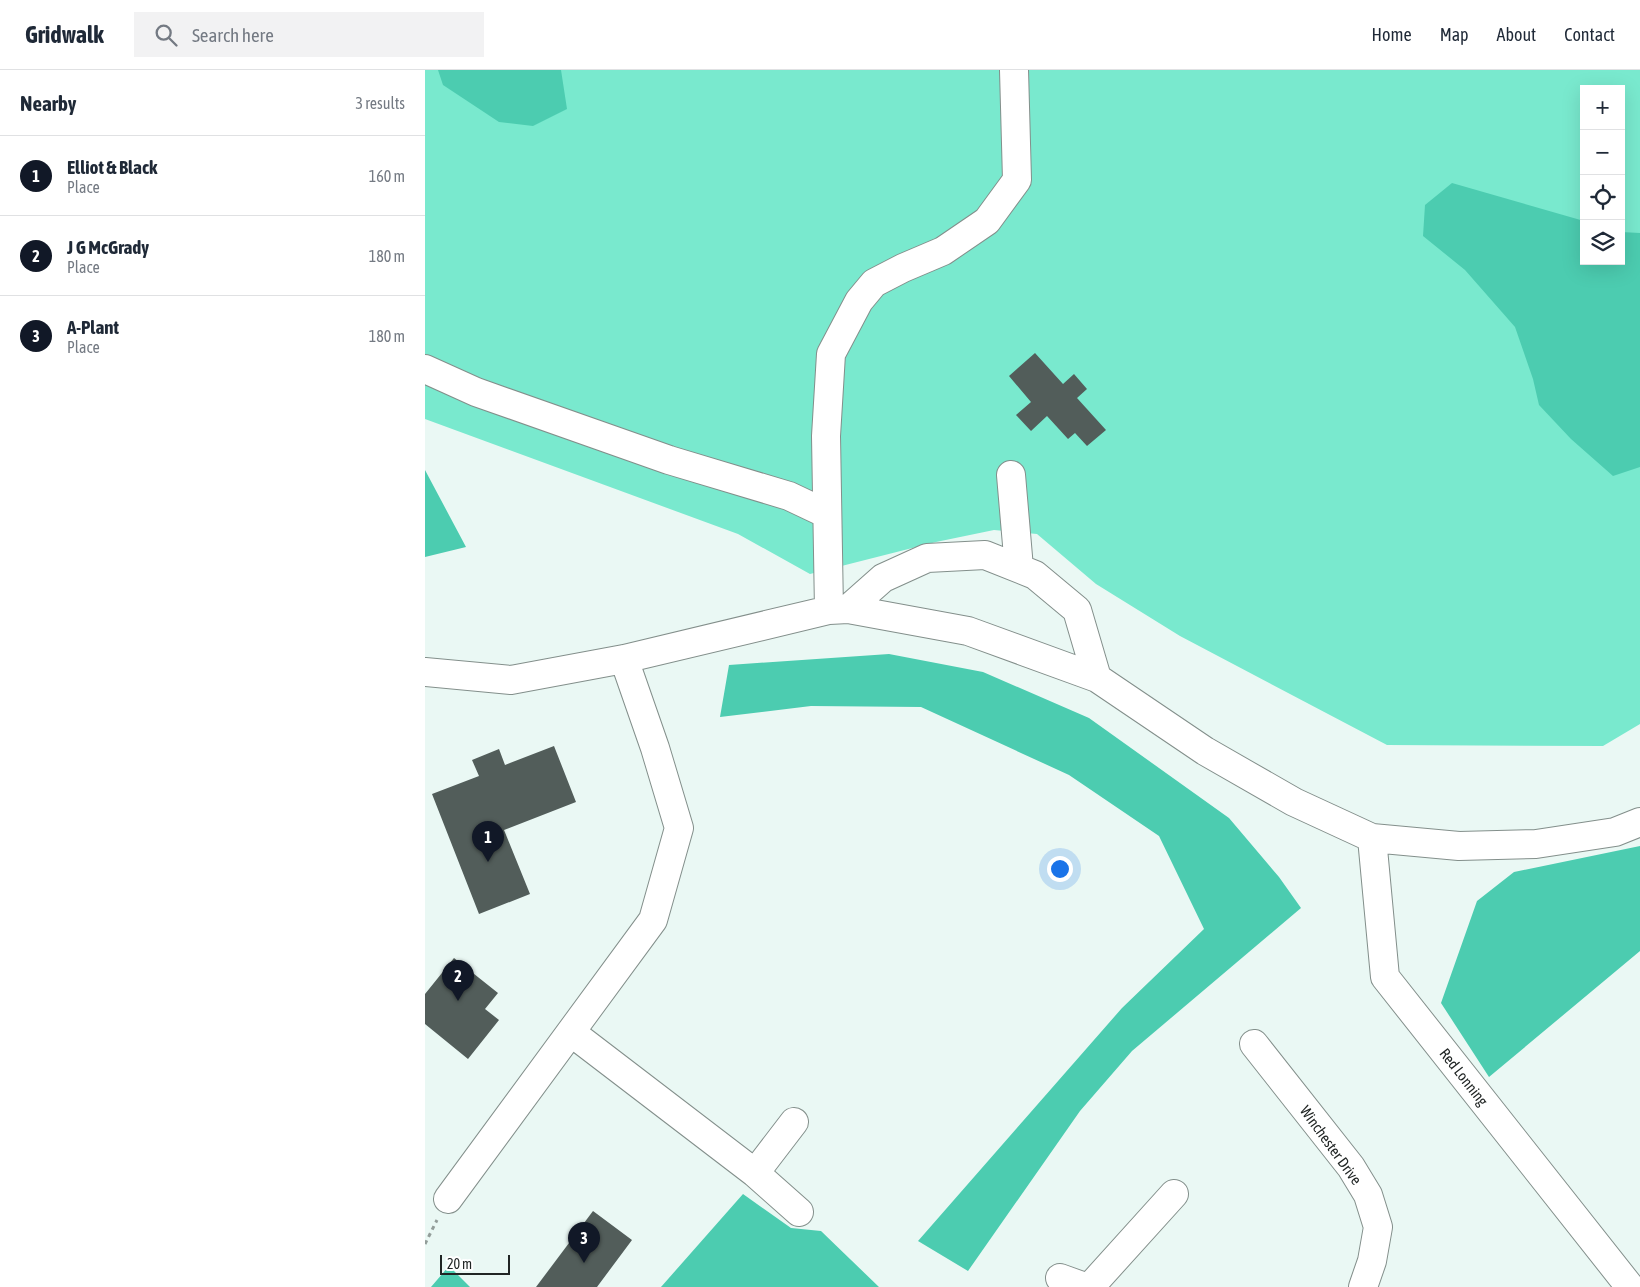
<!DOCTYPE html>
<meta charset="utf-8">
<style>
body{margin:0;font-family:"Asap Condensed",sans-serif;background:#f2f2f3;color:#1f2937}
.controls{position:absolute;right:15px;top:15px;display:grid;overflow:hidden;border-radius:0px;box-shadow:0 5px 20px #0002}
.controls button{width:45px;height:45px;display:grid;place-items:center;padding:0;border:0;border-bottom:1px solid #e0e1e3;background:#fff;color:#1f2937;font:25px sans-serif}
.scale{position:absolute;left:15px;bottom:12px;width:70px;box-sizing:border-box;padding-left:5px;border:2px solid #202524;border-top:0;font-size:14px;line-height:18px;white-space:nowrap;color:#202524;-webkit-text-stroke:4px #fff;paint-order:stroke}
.you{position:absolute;left:634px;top:798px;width:18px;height:18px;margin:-12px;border:4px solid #fff;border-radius:50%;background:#1a73e8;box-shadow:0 0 0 8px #1a73e833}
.badge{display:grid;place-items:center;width:32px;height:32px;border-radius:50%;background:#111827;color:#fff;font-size:16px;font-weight:700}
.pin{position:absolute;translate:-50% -41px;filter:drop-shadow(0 1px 2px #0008)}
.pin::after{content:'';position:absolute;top:26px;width:18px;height:15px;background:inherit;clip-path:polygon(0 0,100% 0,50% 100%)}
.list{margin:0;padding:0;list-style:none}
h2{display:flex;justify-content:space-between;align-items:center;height:65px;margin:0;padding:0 20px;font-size:21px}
h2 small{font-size:16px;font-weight:400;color:#747a83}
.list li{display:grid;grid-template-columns:32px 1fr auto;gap:15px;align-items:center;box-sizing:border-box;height:80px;padding:0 20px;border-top:1px solid #e0e1e3}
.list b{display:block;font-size:19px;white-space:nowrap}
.list p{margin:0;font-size:16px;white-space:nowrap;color:#747a83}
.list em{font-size:16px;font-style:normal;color:#747a83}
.icon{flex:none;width:28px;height:28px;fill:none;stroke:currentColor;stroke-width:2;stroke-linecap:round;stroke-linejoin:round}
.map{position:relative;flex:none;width:1215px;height:1217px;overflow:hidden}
header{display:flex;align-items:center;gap:30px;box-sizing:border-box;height:70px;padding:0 25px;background:#fff;border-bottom:1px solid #e0e1e3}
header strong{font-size:24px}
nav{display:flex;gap:28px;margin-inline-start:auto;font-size:18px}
.search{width:350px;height:45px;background:#f2f2f3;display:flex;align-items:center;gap:12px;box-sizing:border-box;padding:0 18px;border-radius:0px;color:#747a83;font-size:19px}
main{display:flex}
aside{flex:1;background:#fff}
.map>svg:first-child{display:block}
.green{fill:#79e9ce;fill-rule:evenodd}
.forest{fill:#4cccb0}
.building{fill:#525d5a}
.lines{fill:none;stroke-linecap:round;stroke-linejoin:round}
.minor-casing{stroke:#838f8b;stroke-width:30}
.path{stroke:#939d9a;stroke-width:3;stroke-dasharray:4 4;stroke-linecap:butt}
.minor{stroke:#fff;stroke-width:28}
.labels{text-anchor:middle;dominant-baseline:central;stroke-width:5;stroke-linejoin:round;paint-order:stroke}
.street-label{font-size:15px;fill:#202524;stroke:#fff}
</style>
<header>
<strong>Gridwalk</strong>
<div class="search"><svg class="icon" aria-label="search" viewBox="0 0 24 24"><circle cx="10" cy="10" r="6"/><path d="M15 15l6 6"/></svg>Search here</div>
<nav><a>Home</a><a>Map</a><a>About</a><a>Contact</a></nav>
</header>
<main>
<aside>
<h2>Nearby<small>3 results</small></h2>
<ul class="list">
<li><span class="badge">1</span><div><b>Elliot &amp; Black</b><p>Place</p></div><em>160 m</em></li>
<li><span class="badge">2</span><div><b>J G McGrady</b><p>Place</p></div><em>180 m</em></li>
<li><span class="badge">3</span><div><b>A-Plant</b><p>Place</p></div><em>180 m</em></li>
</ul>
</aside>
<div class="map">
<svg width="1215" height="1217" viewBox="0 0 1215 1217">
<rect width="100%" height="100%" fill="#eaf8f4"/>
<!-- green -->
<path class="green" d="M 0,0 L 1215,0 L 1215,654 L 1178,676 L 962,675 L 755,566 L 671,514 L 612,464 L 569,460 L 511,472 L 385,504 L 313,464 L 0,349 ZM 1159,19 L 1196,19 L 1196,191 L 1159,191 Z"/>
<!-- forest -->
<path class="forest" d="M 13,0 L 136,0 L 142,39 L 108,56 L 74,52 L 18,15 Z
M 1027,113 L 1159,151 L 1159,191 L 1196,191 L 1196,162 L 1215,163 L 1215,397 L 1188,406 L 1146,369 L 1114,335 L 1108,309 L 1090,257 L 1040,200 L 998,166 L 1000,135 Z
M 0,400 L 41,477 L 0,487 Z
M 464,584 L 558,602 L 664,648 L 804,748 L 854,807 L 876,838 L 707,981 L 655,1041 L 543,1201 L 493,1171 L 697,938 L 779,859 L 734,766 L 644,705 L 496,637 L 386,636 L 295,647 L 304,595 Z
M 1215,776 L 1215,881 L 1064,1007 L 1016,933 L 1052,831 L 1089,802 Z
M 318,1124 L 366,1158 L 396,1161 L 454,1217 L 236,1217 Z
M 24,1196 L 45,1217 L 6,1217 Z"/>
<!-- building -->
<path class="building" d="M 610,283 L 638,314 L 649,304 L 662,319 L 652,328 L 681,360 L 662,376 L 650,363 L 643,369 L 622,346 L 606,361 L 591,345 L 606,332 L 584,306 Z
M 129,676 L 151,732 L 79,760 L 105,824 L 54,844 L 7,724 L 54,706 L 47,690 L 74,679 L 80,695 Z
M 29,888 L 73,923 L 60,939 L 74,950 L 43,989 L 0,954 L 0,924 Z
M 168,1141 L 207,1170 L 172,1217 L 111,1217 Z"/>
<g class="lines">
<defs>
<path id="minor" d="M 0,299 L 51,322 L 244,390 L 364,426 L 402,444
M 586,405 L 594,498
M 423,539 L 458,508 L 502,488 L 560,485 L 610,505 L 652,540 L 672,608
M 404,540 L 401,366 L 406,284 L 434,231 L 449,213 L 478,198 L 518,181 L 562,151 L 592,110 L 589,0
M 0,602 L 86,610 L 199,589 L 404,540 L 423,539 L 543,561 L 672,608 L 780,681 L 869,732 L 947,768 L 1034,776 L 1111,774 L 1190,762 L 1215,752
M 947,768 L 960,907 L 1205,1217
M 147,963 L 330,1103 L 374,1142
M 829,974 L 926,1097 L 943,1125 L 953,1157 L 947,1191 L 938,1217
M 330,1103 L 369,1052
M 23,1129 L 228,850 L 254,758 L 230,678 L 199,589
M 635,1208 L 660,1217
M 665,1217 L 749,1124"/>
</defs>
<!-- minor casing -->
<use href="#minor" class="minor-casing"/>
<!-- path -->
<path class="path" d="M 0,1174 L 12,1150"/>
<!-- minor -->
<use href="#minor" class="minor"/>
</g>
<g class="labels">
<!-- street labels -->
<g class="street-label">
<text transform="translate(1039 1007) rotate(52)">Red Lonning</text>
<text transform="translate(906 1075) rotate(54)">Winchester Drive</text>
</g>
</g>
</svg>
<div class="controls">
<button>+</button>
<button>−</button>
<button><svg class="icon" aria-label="locate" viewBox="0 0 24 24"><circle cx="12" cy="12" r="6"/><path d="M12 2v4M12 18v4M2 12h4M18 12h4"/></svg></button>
<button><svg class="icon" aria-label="layers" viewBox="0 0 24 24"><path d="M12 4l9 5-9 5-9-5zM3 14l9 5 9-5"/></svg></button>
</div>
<div class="scale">20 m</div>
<div class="you"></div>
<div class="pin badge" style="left:63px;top:792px">1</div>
<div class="pin badge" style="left:33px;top:931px">2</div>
<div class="pin badge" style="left:159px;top:1193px">3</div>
</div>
</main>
